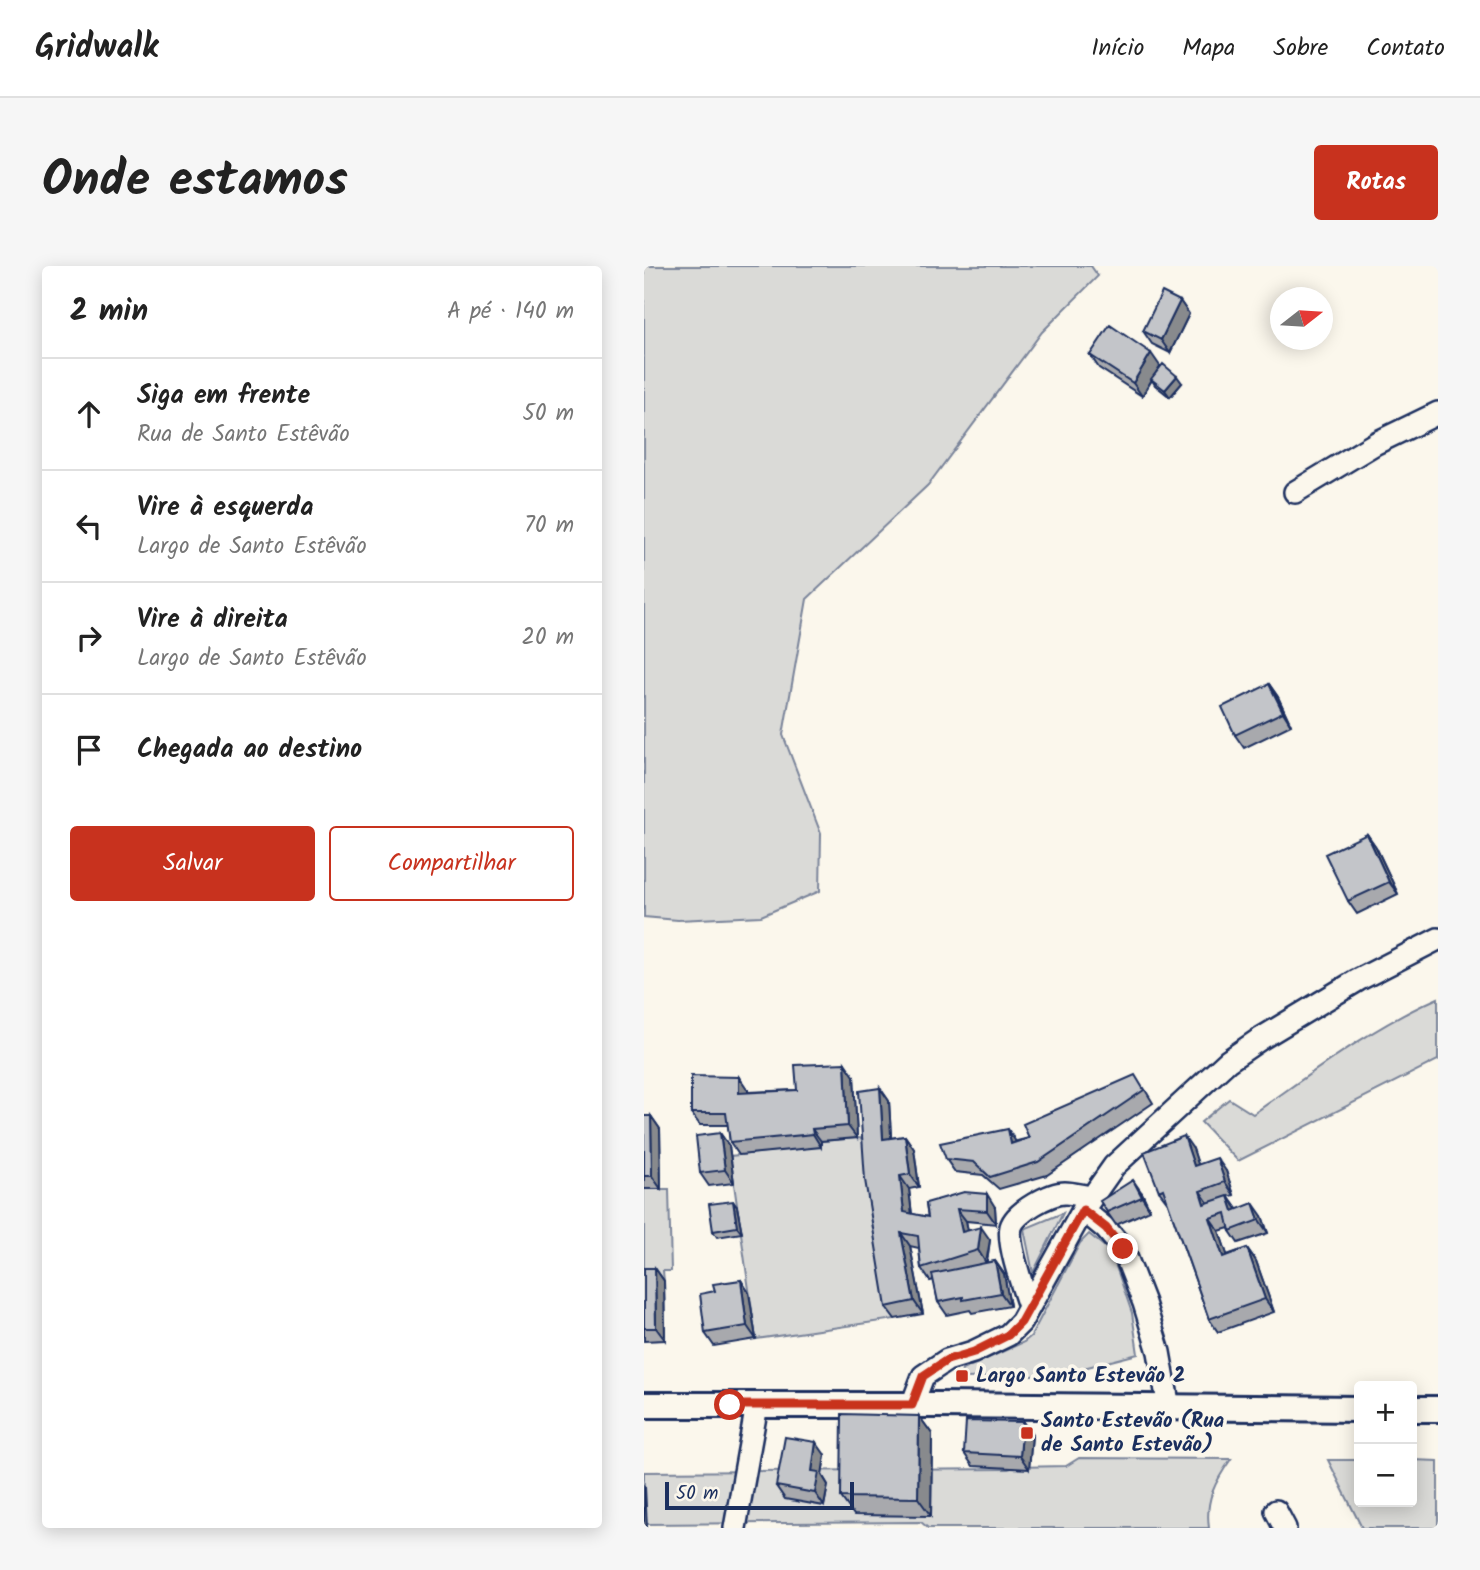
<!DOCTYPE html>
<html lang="pt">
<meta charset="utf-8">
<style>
body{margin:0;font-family:Kalam,sans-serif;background:#f6f6f6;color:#222}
.controls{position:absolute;right:21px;bottom:21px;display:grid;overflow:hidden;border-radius:7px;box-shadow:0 4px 18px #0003}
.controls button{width:63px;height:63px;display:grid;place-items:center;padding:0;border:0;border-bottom:2px solid #e0e0e0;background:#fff;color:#222;font:35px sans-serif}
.compass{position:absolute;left:626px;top:21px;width:63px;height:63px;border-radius:50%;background:#fff;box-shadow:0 4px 18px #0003;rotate:73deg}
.scale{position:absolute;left:21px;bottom:18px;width:189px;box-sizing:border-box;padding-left:7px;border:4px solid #1b2f5e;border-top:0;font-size:19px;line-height:24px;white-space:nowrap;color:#1b2f5e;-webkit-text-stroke:5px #fbf7ec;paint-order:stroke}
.stop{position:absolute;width:21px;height:21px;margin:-16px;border:5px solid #c8321e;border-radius:50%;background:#fff}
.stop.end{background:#c8321e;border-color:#fff;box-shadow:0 2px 7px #0008}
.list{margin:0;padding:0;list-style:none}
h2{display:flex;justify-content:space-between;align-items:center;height:91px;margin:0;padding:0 28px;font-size:30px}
h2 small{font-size:23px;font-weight:400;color:#767676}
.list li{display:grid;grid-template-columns:46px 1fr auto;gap:21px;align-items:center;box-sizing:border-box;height:112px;padding:0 28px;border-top:2px solid #e0e0e0}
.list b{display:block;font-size:26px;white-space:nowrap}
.list p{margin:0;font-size:23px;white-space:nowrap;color:#767676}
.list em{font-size:23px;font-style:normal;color:#767676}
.actions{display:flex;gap:14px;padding:21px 28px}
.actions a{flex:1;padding:16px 0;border:2px solid #c8321e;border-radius:7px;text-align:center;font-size:24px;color:#c8321e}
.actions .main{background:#c8321e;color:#fff}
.icon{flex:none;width:38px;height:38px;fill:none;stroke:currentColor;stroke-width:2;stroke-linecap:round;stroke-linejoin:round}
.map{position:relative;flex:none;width:794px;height:1262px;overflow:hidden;border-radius:7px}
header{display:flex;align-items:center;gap:42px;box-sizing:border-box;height:98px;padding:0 35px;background:#fff;border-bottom:2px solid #e0e0e0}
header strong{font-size:33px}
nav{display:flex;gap:38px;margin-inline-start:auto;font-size:24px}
.intro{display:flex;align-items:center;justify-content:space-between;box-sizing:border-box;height:168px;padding:0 42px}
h1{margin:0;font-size:49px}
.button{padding:18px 32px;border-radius:7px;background:#c8321e;color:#fff;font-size:24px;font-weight:700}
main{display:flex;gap:42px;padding:0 42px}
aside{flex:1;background:#fff;border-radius:7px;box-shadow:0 4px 18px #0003}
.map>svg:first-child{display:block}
.green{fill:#dadad7;stroke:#7a849a;stroke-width:2}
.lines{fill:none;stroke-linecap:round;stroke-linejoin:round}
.minor-casing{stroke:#1b2f5e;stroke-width:26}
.tertiary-casing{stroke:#1b2f5e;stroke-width:30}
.minor{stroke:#fbf7ec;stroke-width:21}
.tertiary{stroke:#fbf7ec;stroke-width:24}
.wall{fill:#a8a9ad;stroke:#1b2f5e;stroke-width:2}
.shaded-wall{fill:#888a8d;stroke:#1b2f5e;stroke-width:2}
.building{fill:#c3c5c9;stroke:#1b2f5e;stroke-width:2}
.route{stroke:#c8321e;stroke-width:9}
.poi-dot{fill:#c8321e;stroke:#fbf7ec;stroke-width:2.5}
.labels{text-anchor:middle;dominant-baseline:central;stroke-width:7;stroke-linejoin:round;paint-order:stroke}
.poi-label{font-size:21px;font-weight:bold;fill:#1b2f5e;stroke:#fbf7ec;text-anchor:start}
</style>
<header>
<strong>Gridwalk</strong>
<nav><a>Início</a><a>Mapa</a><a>Sobre</a><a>Contato</a></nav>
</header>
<div class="intro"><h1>Onde estamos</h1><a class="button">Rotas</a></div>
<main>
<aside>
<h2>2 min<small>A pé · 140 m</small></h2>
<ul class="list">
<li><svg class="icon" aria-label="ahead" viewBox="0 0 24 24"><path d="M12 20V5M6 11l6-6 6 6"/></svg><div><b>Siga em frente</b><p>Rua de Santo Estêvão</p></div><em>50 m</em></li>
<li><svg class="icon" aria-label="left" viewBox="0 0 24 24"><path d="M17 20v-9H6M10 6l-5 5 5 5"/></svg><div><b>Vire à esquerda</b><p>Largo de Santo Estêvão</p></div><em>70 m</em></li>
<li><svg class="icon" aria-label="right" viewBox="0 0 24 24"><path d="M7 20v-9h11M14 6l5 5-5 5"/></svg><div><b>Vire à direita</b><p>Largo de Santo Estêvão</p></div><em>20 m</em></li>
<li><svg class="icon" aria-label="arrive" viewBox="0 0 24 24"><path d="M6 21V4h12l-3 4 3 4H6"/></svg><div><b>Chegada ao destino</b></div></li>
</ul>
<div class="actions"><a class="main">Salvar</a><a>Compartilhar</a></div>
</aside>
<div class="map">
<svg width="794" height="1262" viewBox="0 0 794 1262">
<rect width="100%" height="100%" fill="#fbf7ec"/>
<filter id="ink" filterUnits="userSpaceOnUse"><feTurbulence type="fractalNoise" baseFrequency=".0143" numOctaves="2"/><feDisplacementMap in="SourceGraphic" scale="14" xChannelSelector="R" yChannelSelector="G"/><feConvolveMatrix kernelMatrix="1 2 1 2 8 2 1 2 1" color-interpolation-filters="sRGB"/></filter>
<g filter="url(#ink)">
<!-- green -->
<path class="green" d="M 0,0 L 447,0 L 454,10 L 398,66 L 284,219 L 163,333 L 139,469 L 177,568 L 176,625 L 117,650 L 34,654 L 0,651 Z
M 794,732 L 794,794 L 594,895 L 557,856 L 585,833 L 609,848 C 668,807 728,761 794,732 Z
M 213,872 L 227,873 L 240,998 L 251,1053 L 112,1073 L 86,890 L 177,880 L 177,875 Z
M 0,923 L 25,923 L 27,1005 L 19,1005 L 20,1015 L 0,1015 Z
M 419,947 L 389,1007 L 380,963 Z
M 445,968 L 467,986 L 488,1047 L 494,1088 L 428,1105 L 387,1110 L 321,1112 L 317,1109 L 318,1104 L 380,1076 L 387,1070 L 436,977 Z
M 435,1192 L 587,1193 C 571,1216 561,1234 565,1262 L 284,1262 L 277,1256 L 0,1258 L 0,1206 L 364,1203 L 371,1201 L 422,1200 Z
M 684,1194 L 715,1194 L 715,1236 L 768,1236 L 768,1194 L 794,1195 L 794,1262 L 718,1262 Z"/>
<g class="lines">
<defs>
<path id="minor" d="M 651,226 L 732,177 L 794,147
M 439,944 L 470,900 L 584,795 L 616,773 L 714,714 L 794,673
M 385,1040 C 379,1022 363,978 367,961 C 371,946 406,927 421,927 C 429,927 439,930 447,931
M 268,1139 L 279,1110 L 303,1094 L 329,1086 L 364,1069 L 377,1056 L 439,944 L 462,963 L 479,983 L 500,1037 L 515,1086 L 525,1142
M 632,1245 L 641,1262
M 91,1262 L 113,1139"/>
<path id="tertiary" d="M 0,1139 L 293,1139 L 715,1143
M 768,1143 L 794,1143"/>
</defs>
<!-- minor casing -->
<use href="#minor" class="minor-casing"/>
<!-- tertiary casing -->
<use href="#tertiary" class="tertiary-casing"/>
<!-- minor -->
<use href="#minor" class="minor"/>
<!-- tertiary -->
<use href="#tertiary" class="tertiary"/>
</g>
<!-- wall -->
<path class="wall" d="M 536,35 L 545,48 L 526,87 L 508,78 L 499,65 Z
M 446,89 L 516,100 L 513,105 L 538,117 L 526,131 L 511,119 L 508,114 L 498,130 L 455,102 Z
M 625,418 L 634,431 L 647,459 L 600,482 L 591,469 Z
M 723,568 L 732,581 L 754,628 L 713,648 L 704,635 Z
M 210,810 L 213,872 L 177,875 L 177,881 L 95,889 L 86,876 L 84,859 L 56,859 L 47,847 L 104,824 L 104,826 L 153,824 Z
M 236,822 L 245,835 L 247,872 L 261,870 L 270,883 L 275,921 L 265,923 L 268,948 L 284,951 L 282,937 L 351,941 L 352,958 L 322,955 L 324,965 L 346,974 L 343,997 L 351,995 L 360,1008 L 366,1040 L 328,1047 L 326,1044 L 303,1049 L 294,1036 L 290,1014 L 286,1015 L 277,1002 L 275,982 L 266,980 L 279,1048 L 251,1053 L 242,1041 Z
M 500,822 L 509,837 L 403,909 L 355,923 L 339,909 L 311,906 L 302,893 L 385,872 Z
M 0,850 L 7,850 L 16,863 L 17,923 L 0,923 Z
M 76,867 L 85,880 L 90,917 L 65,920 L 56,907 Z
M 549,883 L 554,899 L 582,905 L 590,929 L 584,931 L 593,943 L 618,950 L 624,967 L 594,977 L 586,965 L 585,962 L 575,965 L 583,989 L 603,982 L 612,995 L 630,1046 L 574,1066 L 565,1053 L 524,937 L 515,925 Z
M 498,927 L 506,944 L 472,959 L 463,946 Z
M 93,941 L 98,967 L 73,971 L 69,965 Z
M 0,1002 L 11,1002 L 20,1015 L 21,1074 L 0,1075 Z
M 97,1014 L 105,1027 L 112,1073 L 70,1080 L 61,1067 L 71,1025 Z
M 275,1150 L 288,1168 L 287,1250 L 210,1249 L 197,1231 Z
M 379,1156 L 388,1169 L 385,1203 L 329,1200 L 320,1187 Z
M 181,1189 L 178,1209 L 184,1219 L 180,1240 L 141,1233 L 132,1220 Z"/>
<!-- shaded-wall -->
<path class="shaded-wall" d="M 536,35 L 545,48 L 526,87 L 517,74 Z
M 507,87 L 516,100 L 498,130 L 489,117 Z
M 533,110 L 538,117 L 526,131 L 521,124 Z
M 625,418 L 634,431 L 647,459 L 639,446 Z
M 723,568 L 732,581 L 754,628 L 745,616 Z
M 201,797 L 210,810 L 213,872 L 204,860 Z
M 95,811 L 104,824 L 104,840 L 95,827 Z
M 236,822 L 245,835 L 248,886 L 239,873 Z
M 7,850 L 16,863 L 17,923 L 8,910 Z
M 168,863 L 177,875 L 177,881 L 169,868 Z
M 364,863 L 372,876 L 367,878 Z
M 76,867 L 85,880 L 90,917 L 81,904 Z
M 261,870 L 270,883 L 275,921 L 266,908 Z
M 540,870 L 549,883 L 559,913 L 550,900 Z
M 573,892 L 582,905 L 590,929 L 581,916 Z
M 256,910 L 265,923 L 269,959 L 260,946 Z
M 489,914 L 498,927 L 506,944 L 498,931 Z
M 556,925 L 565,938 L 560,938 Z
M 343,928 L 351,941 L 352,958 L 343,945 Z
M 584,930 L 593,943 L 598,957 L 589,945 Z
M 89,935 L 93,941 L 98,967 L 93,961 Z
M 609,937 L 618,950 L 624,967 L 615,954 Z
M 313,943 L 322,955 L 327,979 L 318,966 Z
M 566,952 L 575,965 L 588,1003 L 579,991 Z
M 337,961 L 346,974 L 342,997 L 334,984 Z
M 257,967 L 266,980 L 279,1048 L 270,1035 Z
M 603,982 L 612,995 L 630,1046 L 621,1033 Z
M 351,995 L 360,1008 L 366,1040 L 357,1027 Z
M 11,1002 L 20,1015 L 21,1074 L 12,1062 Z
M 97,1014 L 105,1027 L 112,1073 L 103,1060 Z
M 275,1150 L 288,1168 L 287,1250 L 274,1232 Z
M 379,1156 L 388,1169 L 385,1203 L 376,1190 Z
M 172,1176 L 181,1189 L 178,1209 L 184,1219 L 180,1240 L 171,1227 L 168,1205 Z
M 0,1220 L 1,1221 L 3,1262 L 1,1262 L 0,1261 Z"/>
<!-- building -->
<path class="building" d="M 518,26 L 536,35 L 517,74 L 499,65 Z
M 466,59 L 507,87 L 489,117 L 446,89 Z
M 519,98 L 533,110 L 521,124 L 507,113 Z
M 625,418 L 639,446 L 591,469 L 578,441 Z
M 723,568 L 745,616 L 704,635 L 681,588 Z
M 201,797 L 204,860 L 168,863 L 169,868 L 86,876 L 82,847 L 47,847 L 47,810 L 95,811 L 95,827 L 153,824 L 151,799 Z
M 491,809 L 500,824 L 394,896 L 346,911 L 330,896 L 302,893 L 296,877 L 364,863 L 367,878 L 385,872 L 379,858 Z
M 236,822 L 239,873 L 261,870 L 266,908 L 256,910 L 260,946 L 284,951 L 282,937 L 320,926 L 343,928 L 343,945 L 313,943 L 318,966 L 337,961 L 334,984 L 277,1002 L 274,970 L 257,967 L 270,1035 L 242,1041 L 221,914 L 215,825 Z
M 0,850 L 7,850 L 8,910 L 0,910 Z
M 76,867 L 81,904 L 56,907 L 52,870 Z
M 540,870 L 550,900 L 573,892 L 581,916 L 556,925 L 560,938 L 584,930 L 589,945 L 609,937 L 615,954 L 586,965 L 582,947 L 566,952 L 579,991 L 603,982 L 621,1033 L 565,1053 L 519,923 L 515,925 L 500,886 Z
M 489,914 L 498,931 L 463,946 L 456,935 Z
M 89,935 L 93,961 L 69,965 L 65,938 Z
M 351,995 L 357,1027 L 319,1034 L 319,1031 L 294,1036 L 288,1008 Z
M 0,1002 L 11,1002 L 12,1062 L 0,1062 Z
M 97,1014 L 103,1060 L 61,1067 L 56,1028 L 71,1025 L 69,1018 Z
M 198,1148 L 275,1150 L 274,1232 L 197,1231 Z
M 322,1155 L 379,1156 L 376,1190 L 320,1187 Z
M 141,1171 L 172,1176 L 168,1205 L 175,1206 L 171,1227 L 132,1220 Z"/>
</g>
<g class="lines" filter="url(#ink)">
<!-- route -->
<path class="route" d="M 86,1139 L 268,1139 L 279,1110 L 303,1094 L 330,1086 L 364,1069 L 377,1056 L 439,944 L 462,962 L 479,983"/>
</g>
<!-- markers -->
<g class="poi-dot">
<rect x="311" y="1103" width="14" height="14" rx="3.5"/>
<rect x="376" y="1160" width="14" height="14" rx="3.5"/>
</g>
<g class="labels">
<!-- poi labels -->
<g class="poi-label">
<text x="332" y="1110">Largo Santo Estevão 2</text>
<text x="397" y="1155">Santo Estevão (Rua<tspan x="397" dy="24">de Santo Estevão)</tspan></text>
</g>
</g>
</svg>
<div class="controls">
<button>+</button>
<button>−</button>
</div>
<svg class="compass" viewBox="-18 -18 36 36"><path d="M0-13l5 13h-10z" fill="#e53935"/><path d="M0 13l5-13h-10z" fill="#767676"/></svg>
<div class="scale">50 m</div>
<div class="stop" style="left:86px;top:1139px"></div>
<div class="stop end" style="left:479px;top:983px"></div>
</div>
</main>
